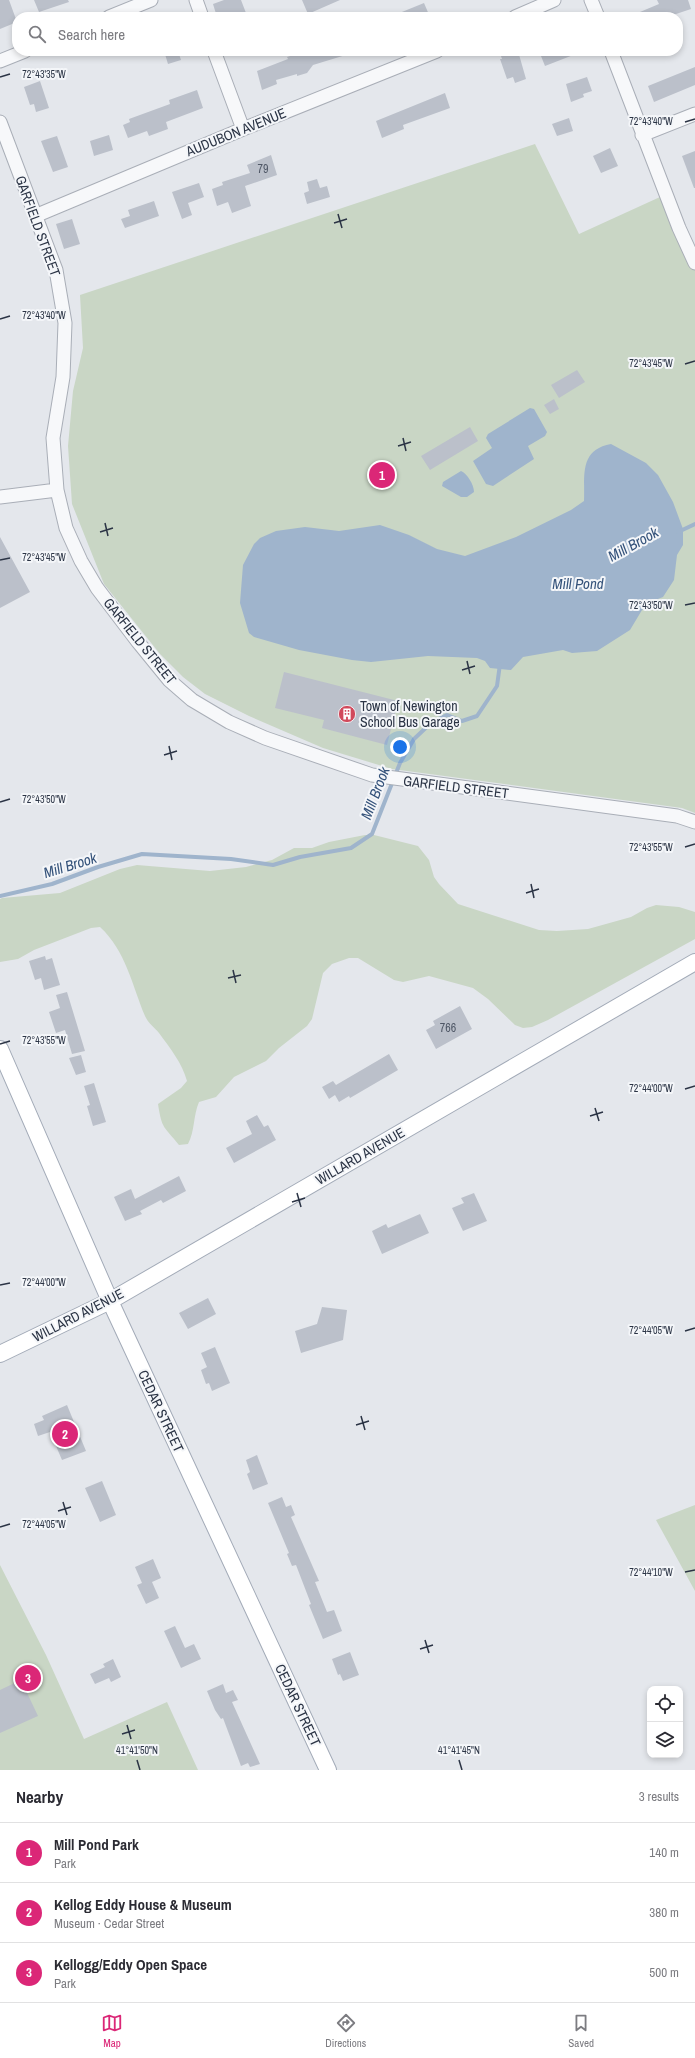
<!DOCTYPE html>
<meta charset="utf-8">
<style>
body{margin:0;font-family:"Archivo Narrow",sans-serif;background:#f2f2f3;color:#2b2b33}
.controls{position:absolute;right:12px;bottom:12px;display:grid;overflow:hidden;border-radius:8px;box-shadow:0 2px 6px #0003}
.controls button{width:36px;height:36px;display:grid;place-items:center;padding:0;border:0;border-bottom:1px solid #e1e1e2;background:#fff;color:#2b2b33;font:20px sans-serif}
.you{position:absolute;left:400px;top:747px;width:14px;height:14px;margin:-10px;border:3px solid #fff;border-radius:50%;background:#1a73e8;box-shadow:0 0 0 6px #1a73e833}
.badge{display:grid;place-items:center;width:26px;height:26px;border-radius:50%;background:#db2777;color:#fff;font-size:13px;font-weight:700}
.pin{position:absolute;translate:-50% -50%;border:2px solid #fff;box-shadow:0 1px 4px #0006}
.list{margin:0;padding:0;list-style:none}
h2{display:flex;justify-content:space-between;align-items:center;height:52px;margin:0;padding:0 16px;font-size:17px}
h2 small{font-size:13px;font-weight:400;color:#7c7c81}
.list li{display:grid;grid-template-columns:26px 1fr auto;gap:12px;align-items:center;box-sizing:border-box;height:60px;padding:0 16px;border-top:1px solid #e1e1e2}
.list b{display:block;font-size:15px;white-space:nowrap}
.list p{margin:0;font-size:13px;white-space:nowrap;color:#7c7c81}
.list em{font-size:13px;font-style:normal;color:#7c7c81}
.icon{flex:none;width:22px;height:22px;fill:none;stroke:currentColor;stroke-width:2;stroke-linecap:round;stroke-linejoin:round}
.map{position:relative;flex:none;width:695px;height:1770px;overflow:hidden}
.search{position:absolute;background:#fff;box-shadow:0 2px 6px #0003;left:12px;right:12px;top:12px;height:44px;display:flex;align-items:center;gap:10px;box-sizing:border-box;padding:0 14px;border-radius:16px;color:#7c7c81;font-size:15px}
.sheet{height:232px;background:#fff}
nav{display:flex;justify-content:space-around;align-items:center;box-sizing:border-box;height:56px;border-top:1px solid #e1e1e2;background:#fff;font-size:11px;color:#7c7c81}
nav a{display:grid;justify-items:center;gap:2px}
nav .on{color:#db2777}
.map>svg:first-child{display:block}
.green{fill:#c9d6c5}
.water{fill:#9fb4cc}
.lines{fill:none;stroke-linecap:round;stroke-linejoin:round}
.stream{stroke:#9fb4cc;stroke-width:4}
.building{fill:#bbc0ca}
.minor-casing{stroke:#a9aeb7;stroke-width:15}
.major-casing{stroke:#a3abb8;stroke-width:18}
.minor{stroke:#f7f8fa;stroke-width:13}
.major{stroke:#fff;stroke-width:16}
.ticks{fill:none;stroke:#2b3445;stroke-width:1.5}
.labels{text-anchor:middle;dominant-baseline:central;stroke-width:4;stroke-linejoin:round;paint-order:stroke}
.number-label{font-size:12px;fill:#4f5766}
.street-label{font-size:14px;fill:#2b3445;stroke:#f4f6f9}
.poi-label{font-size:14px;fill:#2b3445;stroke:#f4f6f9;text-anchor:start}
.water-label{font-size:15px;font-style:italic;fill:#34527a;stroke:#f4f6f9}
.ticks-label{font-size:10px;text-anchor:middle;fill:#2b3445;stroke:#f4f6f9;stroke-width:4;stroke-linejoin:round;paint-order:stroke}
</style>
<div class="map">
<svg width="695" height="1770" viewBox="0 0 695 1770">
<rect width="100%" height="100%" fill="#e4e7ec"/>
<!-- green -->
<path class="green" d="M 535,144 L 579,234 L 660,197 L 695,270 L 695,813 L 682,808 L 392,769 L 323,748 L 249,716 L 205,694 L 183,677 L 160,654 L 104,584 L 72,504 L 68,446 L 73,391 L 83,348 L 80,295 Z
M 365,835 L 374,835 L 418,846 L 429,860 L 434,877 L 439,884 L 458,904 L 539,930 L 557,931 L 588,929 L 631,917 L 647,908 L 656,905 L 679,907 L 695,912 L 695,939 L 548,1020 L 532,1027 L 523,1028 L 515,1025 L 488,999 L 473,988 L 429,976 L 403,982 L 394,980 L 358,958 L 349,958 L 332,964 L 323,973 L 312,1019 L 307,1026 L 279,1048 L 266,1061 L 234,1077 L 216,1097 L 199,1102 C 193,1116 195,1131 188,1144 L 179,1145 C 164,1126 162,1130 158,1104 L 181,1088 L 187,1081 C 182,1063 170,1048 159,1033 C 155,1028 148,1023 145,1016 C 132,985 126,951 100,927 L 91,928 L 34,950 L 18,959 L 0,962 L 0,899 L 2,898 L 60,893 L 120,869 L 137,865 L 210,871 L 246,867 L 272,860 L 294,848 L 312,848 L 329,842 Z
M 695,1505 L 695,1591 L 656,1520 Z
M 0,1565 L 46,1655 L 84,1739 L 167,1702 L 198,1770 L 0,1770 Z"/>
<!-- water -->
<path class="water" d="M 530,408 L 534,409 L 547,432 L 545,436 L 528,446 L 534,459 L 493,486 L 486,484 L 473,461 L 492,448 L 486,438 L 488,434 Z
M 611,444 L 646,463 L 658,475 L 673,502 L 683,529 L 683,545 L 677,555 L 674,580 L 663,597 L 650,602 L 642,610 L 630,630 L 597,651 L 572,653 L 563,650 L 523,657 L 511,670 L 490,668 L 485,661 L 477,658 L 428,656 L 371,662 L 352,660 L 299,650 L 254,637 L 249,633 L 240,603 L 243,565 L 254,544 L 260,538 L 276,531 L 305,527 L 339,531 L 380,525 L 409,535 L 437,549 L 465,556 L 516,537 L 571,510 L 584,501 C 585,475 579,450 611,444 Z
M 461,471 C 467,473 474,485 474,492 L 467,497 L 461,497 L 442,486 L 443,482 Z"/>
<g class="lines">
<!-- stream -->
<path class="stream" d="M 678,532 L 695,524
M 0,896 L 52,884 L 98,867 L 142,854 L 231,859 L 273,865 L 300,857 L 351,848 L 372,834 L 400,763 L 414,739 L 432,722 L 447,715 L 462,721 L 477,716 L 497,686 L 500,664"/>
</g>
<!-- building -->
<path class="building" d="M 0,0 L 9,0 L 17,22 L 0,29 Z
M 34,0 L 68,0 L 69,2 L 39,12 Z
M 224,0 L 241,0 L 246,13 L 234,17 L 217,17 L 213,4 Z
M 302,0 L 340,0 L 308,14 Z
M 657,0 L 688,0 L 691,9 L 667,17 L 628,17 L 659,4 Z
M 424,3 L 430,17 L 392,17 L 392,16 Z
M 164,51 L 178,51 L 181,60 L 168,64 Z
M 306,51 L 348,51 L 349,54 L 313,65 L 307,73 L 297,76 L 297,74 L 276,80 L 277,84 L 262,90 L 257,71 L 288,59 L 287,57 Z
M 514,51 L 518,51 L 526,79 L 515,83 L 513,77 L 507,79 L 500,59 L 502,59 L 501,56 Z
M 539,51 L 581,51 L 581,52 L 545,66 Z
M 695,67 L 695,85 L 654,102 L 648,86 Z
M 587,77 L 592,91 L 583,94 L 584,97 L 571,102 L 566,84 Z
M 40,81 L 49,108 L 36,112 L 34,104 L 30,105 L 24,87 Z
M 197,90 L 203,108 L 166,122 L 168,129 L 149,136 L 147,131 L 128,138 L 123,125 L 130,122 L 129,119 L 170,104 L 169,100 Z
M 445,93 L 450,108 L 403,125 L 404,129 L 382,138 L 376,121 Z
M 569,118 L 573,131 L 557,136 L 552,124 Z
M 109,135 L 113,150 L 94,156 L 90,141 Z
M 57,136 L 68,167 L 53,172 L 41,141 Z
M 610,148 L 618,166 L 601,173 L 593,156 Z
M 695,151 L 695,188 L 694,188 L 682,156 Z
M 271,155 L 277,175 L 245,186 L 251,206 L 232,213 L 228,202 L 217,206 L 212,189 L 223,185 L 222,182 L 250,173 L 247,165 Z
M 317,179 L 320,188 L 327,186 L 330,197 L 307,204 L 304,193 L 309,191 L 307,182 Z
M 199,183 L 204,197 L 188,203 L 192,215 L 182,219 L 172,192 Z
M 154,201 L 159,216 L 125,228 L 121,219 L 130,216 L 128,210 Z
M 72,219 L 80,244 L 64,249 L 56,224 Z
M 577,370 L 585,382 L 559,398 L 551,385 Z
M 554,399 L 559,409 L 550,414 L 544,405 Z
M 470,427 L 478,441 L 430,470 L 421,456 Z
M 0,537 L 30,592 L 0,608 Z
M 284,672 L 398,701 L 387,745 L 322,728 L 324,720 L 275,708 Z
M 45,956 L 46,960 L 52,958 L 60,985 L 44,990 L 41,978 L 35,980 L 29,961 Z
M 67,992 L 85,1051 L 72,1054 L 65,1030 L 56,1033 L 49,1012 L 60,1008 L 56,995 Z
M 460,1006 L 472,1029 L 436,1049 L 426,1030 L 435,1025 L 433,1021 Z
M 389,1054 L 398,1070 L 350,1098 L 349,1096 L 339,1102 L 335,1095 L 329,1099 L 322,1087 L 333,1081 L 336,1085 Z
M 81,1055 L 86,1072 L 76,1075 L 69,1058 Z
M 94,1083 L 106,1122 L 93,1126 L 87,1106 L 90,1105 L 84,1086 Z
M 257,1115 L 264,1127 L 268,1125 L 276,1140 L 234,1163 L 226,1148 L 252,1134 L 246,1121 Z
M 179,1176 L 186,1191 L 163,1203 L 161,1200 L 140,1211 L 142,1214 L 125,1221 L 114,1197 L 131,1189 L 135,1199 Z
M 474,1193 L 487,1221 L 463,1231 L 452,1208 L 464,1203 L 461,1198 Z
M 420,1214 L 429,1233 L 382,1254 L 372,1231 L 386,1224 L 388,1228 Z
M 208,1298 L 216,1314 L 188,1329 L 179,1313 Z
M 322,1307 L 347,1310 L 343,1340 L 301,1353 L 295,1331 L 317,1324 Z
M 215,1347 L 230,1383 L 212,1391 L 209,1383 L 206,1384 L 201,1370 L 207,1367 L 201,1353 Z
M 67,1405 L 86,1451 L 62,1460 L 50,1432 L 38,1436 L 34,1424 L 44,1420 L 42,1416 Z
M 257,1455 L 268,1484 L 253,1490 L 247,1474 L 250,1472 L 246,1460 Z
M 102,1481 L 116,1515 L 100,1522 L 85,1488 Z
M 282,1497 L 286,1507 L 291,1505 L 295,1515 L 291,1517 L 319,1581 L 315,1582 L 327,1612 L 334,1610 L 342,1631 L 323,1639 L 309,1605 L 311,1604 L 296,1565 L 292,1566 L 287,1554 L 289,1553 L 268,1503 Z
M 153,1559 L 161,1578 L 152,1582 L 159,1598 L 146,1604 L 137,1585 L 142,1583 L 135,1567 Z
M 175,1626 L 185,1648 L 194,1644 L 201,1659 L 181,1668 L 164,1631 Z
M 350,1652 L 359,1675 L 343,1681 L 340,1674 L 338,1675 L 332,1659 Z
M 113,1659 L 121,1677 L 111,1682 L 109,1678 L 95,1684 L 90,1674 L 105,1667 L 103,1664 Z
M 21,1680 L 38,1716 L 0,1733 L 0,1690 Z
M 223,1684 L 226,1693 L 233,1690 L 238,1700 L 232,1702 L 260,1764 L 250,1767 L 248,1763 L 241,1766 L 223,1718 L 221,1719 L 215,1710 L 207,1691 Z"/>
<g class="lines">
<defs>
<path id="minor" d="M 196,0 L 202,17
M 591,0 L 598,17
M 109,17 L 151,0
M 515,17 L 554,0
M 214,51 L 243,129
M 611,51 L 679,228 L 695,263
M 0,61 L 25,51
M 0,122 L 56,270 L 65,323 L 63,377 L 53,438 L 57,490 L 66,528 L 81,561 L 97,588 L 138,642 L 169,680 L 192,700 L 229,722 L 265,738 L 372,775 L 677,816 L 695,822
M 642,135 L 695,114
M 35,216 L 243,129 L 437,51
M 0,497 L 57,490"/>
<path id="major" d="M 0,1049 L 110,1301 L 328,1770
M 0,1354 L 110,1301 L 695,962"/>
</defs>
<!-- minor casing -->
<use href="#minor" class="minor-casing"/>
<!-- major casing -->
<use href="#major" class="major-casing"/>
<!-- minor -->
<use href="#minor" class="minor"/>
<!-- major -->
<use href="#major" class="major"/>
</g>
<!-- ticks -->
<path class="ticks" d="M 0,77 L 10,74M 685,122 L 695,119M 338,214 L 342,228M 334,223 L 347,219M 0,319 L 10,316M 685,364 L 695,361M 403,438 L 406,451M 398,446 L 411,442M 105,523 L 108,536M 100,532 L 113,528M 0,560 L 10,558M 685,605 L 695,603M 467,661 L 470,674M 462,670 L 475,666M 169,746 L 172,760M 164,755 L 177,751M 0,802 L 10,799M 685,847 L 695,844M 531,884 L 534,898M 526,893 L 539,889M 233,970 L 236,983M 228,978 L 241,975M 0,1044 L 10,1041M 685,1089 L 695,1086M 595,1108 L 599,1121M 590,1116 L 603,1112M 297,1193 L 301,1207M 292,1202 L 305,1198M 0,1285 L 10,1283M 685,1331 L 695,1328M 361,1416 L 365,1430M 356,1425 L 369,1421M 63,1502 L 67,1515M 58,1511 L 71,1507M 0,1527 L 10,1524M 685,1572 L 695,1570M 425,1640 L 429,1653M 420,1649 L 433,1645M 127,1725 L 131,1739M 122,1734 L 135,1730M 137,1760 L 140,1770M 459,1760 L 462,1770"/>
<!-- icons -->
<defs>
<symbol id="building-disc" viewBox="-11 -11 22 22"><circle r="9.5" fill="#d1495b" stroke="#f4f6f9"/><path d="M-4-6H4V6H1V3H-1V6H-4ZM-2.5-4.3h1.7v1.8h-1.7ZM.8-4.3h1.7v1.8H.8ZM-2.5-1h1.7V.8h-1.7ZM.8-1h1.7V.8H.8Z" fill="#fff"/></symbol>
</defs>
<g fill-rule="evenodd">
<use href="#building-disc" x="337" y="704" width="20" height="20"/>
</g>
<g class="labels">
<!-- number labels -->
<g class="number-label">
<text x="263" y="169">79</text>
<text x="448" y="1028">766</text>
</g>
<!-- street labels -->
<g class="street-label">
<text transform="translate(236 132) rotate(-22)">AUDUBON AVENUE</text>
<text transform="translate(38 226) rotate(70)">GARFIELD STREET</text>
<text transform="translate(140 641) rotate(51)">GARFIELD STREET</text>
<text transform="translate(456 787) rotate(7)">GARFIELD STREET</text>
<text transform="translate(360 1156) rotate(-30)">WILLARD AVENUE</text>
<text transform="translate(78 1315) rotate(-27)">WILLARD AVENUE</text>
<text transform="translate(161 1411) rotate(65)">CEDAR STREET</text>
<text transform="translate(298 1705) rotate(65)">CEDAR STREET</text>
</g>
<!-- poi labels -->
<g class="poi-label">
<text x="360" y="706">Town of Newington<tspan x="360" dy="16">School Bus Garage</tspan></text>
</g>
<!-- water labels -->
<g class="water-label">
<text transform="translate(633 544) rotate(-29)">Mill Brook</text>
<text x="578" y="583">Mill Pond</text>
<text transform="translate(375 793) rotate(-69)">Mill Brook</text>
<text transform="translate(70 865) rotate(-17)">Mill Brook</text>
</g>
</g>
<g class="ticks-label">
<text x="44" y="78">72°43'35"W</text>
<text x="651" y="125">72°43'40"W</text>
<text x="44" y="319">72°43'40"W</text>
<text x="651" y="367">72°43'45"W</text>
<text x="44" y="561">72°43'45"W</text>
<text x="651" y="609">72°43'50"W</text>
<text x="44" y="803">72°43'50"W</text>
<text x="651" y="851">72°43'55"W</text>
<text x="44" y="1044">72°43'55"W</text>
<text x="651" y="1092">72°44'00"W</text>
<text x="44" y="1286">72°44'00"W</text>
<text x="651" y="1334">72°44'05"W</text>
<text x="44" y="1528">72°44'05"W</text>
<text x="651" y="1576">72°44'10"W</text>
<text x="137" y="1754">41°41'50"N</text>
<text x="459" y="1754">41°41'45"N</text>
</g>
</svg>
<div class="controls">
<button><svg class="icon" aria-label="locate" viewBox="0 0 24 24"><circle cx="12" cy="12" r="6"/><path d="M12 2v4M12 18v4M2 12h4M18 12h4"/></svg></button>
<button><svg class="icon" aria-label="layers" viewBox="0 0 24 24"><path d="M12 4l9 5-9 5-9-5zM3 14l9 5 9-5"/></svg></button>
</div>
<div class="you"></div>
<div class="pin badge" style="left:382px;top:475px">1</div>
<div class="pin badge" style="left:65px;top:1434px">2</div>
<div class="pin badge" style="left:28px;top:1678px">3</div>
<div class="search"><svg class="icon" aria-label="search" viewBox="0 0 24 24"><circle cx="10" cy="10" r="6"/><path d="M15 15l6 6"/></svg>Search here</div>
</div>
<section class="sheet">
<h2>Nearby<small>3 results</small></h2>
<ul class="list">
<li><span class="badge">1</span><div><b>Mill Pond Park</b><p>Park</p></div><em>140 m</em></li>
<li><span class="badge">2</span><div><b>Kellog Eddy House &amp; Museum</b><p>Museum · Cedar Street</p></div><em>380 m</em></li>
<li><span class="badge">3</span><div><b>Kellogg/Eddy Open Space</b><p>Park</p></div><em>500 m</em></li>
</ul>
</section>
<nav>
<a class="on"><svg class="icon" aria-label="map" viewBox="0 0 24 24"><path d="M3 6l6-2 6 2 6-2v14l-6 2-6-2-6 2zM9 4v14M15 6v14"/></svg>Map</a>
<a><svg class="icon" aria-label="directions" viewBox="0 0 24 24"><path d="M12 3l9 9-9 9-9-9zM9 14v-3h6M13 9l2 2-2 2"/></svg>Directions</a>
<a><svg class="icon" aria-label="saved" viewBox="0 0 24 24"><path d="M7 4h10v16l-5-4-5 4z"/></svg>Saved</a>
</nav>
